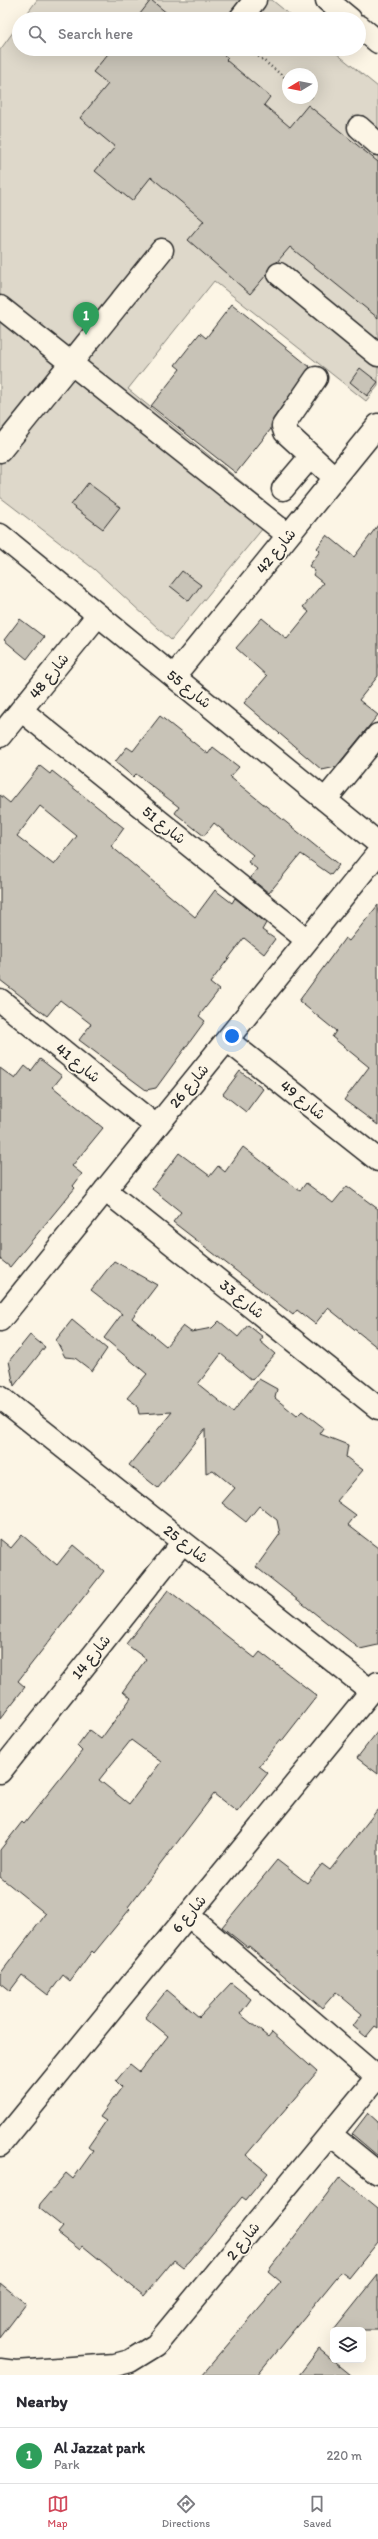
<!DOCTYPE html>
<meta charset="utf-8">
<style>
body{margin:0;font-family:Itim,"Playpen Sans Arabic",sans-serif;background:#f2f2f3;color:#2b2b33}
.controls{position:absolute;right:12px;bottom:12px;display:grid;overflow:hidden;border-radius:6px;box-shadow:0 4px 16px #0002}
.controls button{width:36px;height:36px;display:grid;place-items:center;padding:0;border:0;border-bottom:1px solid #e1e1e2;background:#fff;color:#2b2b33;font:20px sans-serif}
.compass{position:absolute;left:282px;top:68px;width:36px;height:36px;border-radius:50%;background:#fff;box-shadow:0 4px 16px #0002;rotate:260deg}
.you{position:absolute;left:232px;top:1036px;width:14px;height:14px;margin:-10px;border:3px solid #fff;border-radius:50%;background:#1a73e8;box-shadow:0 0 0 6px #1a73e833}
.badge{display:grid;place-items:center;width:26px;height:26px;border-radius:50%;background:#d1495b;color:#fff;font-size:13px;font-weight:700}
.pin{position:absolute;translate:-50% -33px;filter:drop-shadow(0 1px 2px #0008)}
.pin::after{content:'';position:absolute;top:21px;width:14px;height:12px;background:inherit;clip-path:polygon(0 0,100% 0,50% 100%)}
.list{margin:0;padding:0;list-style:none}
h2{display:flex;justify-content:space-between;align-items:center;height:52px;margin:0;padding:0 16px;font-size:17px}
h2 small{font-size:13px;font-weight:400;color:#7c7c81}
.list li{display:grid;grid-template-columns:26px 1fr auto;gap:12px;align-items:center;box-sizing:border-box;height:56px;padding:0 16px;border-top:1px solid #e1e1e2}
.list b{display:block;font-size:15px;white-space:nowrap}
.list p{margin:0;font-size:13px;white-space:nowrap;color:#7c7c81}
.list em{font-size:13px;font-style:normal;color:#7c7c81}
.icon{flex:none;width:22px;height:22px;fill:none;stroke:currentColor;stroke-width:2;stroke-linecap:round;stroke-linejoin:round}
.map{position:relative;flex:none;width:378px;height:2375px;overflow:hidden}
.search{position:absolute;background:#fff;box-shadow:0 4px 16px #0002;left:12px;right:12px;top:12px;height:44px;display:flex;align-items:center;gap:10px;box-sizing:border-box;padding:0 14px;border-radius:22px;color:#7c7c81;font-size:15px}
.sheet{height:108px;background:#fff}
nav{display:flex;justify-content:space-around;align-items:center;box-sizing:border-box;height:56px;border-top:1px solid #e1e1e2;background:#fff;font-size:11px;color:#7c7c81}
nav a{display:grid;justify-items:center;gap:2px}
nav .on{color:#d1495b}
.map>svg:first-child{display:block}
.green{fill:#ded8ca;stroke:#84827a;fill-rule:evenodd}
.building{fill:#c8c3b7;stroke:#2b2b2b;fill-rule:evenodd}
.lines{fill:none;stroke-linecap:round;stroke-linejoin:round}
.minor-casing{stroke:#2b2b2b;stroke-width:25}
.path{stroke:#2b2b2b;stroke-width:2.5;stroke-dasharray:1 3;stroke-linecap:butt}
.minor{stroke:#fcf5e5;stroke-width:22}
.labels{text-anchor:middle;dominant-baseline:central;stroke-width:3.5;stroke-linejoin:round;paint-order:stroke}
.street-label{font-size:15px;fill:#2b2b2b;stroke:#fcf5e5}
</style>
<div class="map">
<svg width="378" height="2375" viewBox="0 0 378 2375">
<rect width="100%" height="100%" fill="#fcf5e5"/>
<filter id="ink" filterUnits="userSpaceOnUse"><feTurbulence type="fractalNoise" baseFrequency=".025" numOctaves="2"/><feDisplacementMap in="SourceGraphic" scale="8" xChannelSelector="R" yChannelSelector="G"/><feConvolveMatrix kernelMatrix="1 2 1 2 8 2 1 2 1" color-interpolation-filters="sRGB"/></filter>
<g filter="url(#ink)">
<!-- green -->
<path class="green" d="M 37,0 L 272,0 L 295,19 L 23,19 Z
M 19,24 L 19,49 L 331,49 L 378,87 L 378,386 L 366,401 L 214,281 L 128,389 L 277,511 L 171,640 L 94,569 L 0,497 L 0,50 ZM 288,74 L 312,74 L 312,98 L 288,98 Z"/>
<!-- building -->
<path class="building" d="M 151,0 L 174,19 L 136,19 Z
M 112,49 L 216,49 L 228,58 L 226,60 L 270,97 L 264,105 L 290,127 L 308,105 L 378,162 L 378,318 L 290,247 L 277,262 L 270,266 L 267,274 L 250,294 L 188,240 L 204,221 L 151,177 L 132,201 L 95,171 L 115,147 L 80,118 L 108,84 L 93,72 Z
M 232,304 L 310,367 L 273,419 L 271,429 L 236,473 L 151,406 L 180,369 L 175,365 L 200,333 L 206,338 Z
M 360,368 L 378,382 L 367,396 L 350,382 Z
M 88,483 L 120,507 L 103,529 L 71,505 Z
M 378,525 L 378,676 L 359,700 L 378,715 L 336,767 L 322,770 L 244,703 L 267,676 L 236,648 L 262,618 L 287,639 L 309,612 L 303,607 L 323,583 L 313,575 L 315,571 L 309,566 L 320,551 L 317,548 L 327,535 L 354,557 Z
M 182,571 L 201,585 L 189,601 L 170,586 Z
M 20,619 L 44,637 L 27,659 L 4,640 Z
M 160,716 L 208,754 L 213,747 L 239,767 L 230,777 L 339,865 L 331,875 L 301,854 L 269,893 L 250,878 L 257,869 L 248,862 L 253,855 L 214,823 L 204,836 L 175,813 L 179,807 L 136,774 L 133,777 L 115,762 L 127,747 L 133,751 Z
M 40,766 L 50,774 L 52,771 L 124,828 L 111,846 L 195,917 L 215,890 L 232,903 L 235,898 L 266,923 L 262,930 L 275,939 L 264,954 L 244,938 L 210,983 L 219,990 L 199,1016 L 205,1021 L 156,1088 L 146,1090 L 79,1040 L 91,1024 L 60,1000 L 47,1016 L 0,980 L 0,795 L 10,803 ZM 40,806 L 77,836 L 54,865 L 17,836 Z
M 378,905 L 378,1125 L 344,1100 L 369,1067 L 332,1037 L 336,1031 L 299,1001 L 345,938 L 349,941 Z
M 40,1059 L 62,1076 L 53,1087 L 103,1128 L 72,1166 L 82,1174 L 73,1186 L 75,1188 L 10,1267 L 0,1259 L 0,1068 L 15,1079 L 25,1066 L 31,1071 Z
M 240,1071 L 263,1089 L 246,1112 L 223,1094 Z
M 243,1147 L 300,1191 L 306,1183 L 333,1203 L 347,1186 L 378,1209 L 378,1348 L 328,1308 L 315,1324 L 297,1310 L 293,1315 L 173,1222 L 181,1212 L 152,1189 L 179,1153 L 210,1176 L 218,1166 L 225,1172 Z
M 114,1261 L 157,1285 L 132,1318 L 166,1346 L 183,1326 L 191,1332 L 212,1328 L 219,1321 L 238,1337 L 248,1325 L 263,1337 L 260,1341 L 275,1354 L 252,1380 L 221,1354 L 198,1384 L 233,1412 L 259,1379 L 277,1389 L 275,1398 L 297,1416 L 302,1411 L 324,1428 L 320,1434 L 348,1445 L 346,1457 L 363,1470 L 337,1501 L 356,1515 L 348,1525 L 378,1548 L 378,1645 L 360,1649 L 256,1567 L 280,1534 L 277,1520 L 259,1506 L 246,1522 L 222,1503 L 235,1488 L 213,1470 L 206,1473 L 205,1429 L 158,1488 L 129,1465 L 172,1412 L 139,1414 L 137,1405 L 127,1398 L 147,1374 L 104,1338 L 122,1314 L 91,1290 Z
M 72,1320 L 107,1349 L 92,1371 L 75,1358 L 65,1357 L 56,1340 Z
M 30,1335 L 45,1347 L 14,1386 L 9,1361 Z
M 22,1535 L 57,1565 L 73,1545 L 104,1571 L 18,1681 L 25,1687 L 0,1719 L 0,1539 L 11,1548 Z
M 168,1590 L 255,1658 L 260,1652 L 317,1696 L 281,1742 L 280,1740 L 259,1766 L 268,1773 L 237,1812 L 214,1794 L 128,1907 L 130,1909 L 94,1953 L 92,1951 L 70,1981 L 63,1975 L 48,1995 L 22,1975 L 10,1991 L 0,1983 L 0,1974 L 46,1914 L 0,1877 L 0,1850 L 22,1822 L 24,1824 L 82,1751 L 77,1746 L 89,1730 L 101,1739 L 131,1698 L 123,1691 L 146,1659 L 126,1644 ZM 131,1740 L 161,1762 L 129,1804 L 99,1780 Z
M 378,1731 L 378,1774 L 357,1758 Z
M 378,1809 L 378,2028 L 375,2026 L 366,2037 L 353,2026 L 362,2014 L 336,1992 L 322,2008 L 249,1946 L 247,1947 L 222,1927 L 277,1860 L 307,1883 L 322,1864 L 330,1870 Z
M 231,1983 L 251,1999 L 240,2014 L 268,2037 L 272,2032 L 317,2072 L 246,2155 L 268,2173 L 246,2200 L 242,2197 L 190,2261 L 183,2267 L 174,2260 L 144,2296 L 83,2246 L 80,2250 L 58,2233 L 63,2227 L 39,2208 L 40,2204 L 66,2173 L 73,2179 L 93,2151 L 88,2147 L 106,2121 L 100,2117 L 122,2087 L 116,2081 L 130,2064 L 140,2072 L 168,2036 L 145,2017 L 167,1990 L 199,2017 Z
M 368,2113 L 378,2122 L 378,2156 L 352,2134 Z
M 340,2177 L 378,2208 L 378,2242 L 349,2278 L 341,2272 L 257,2375 L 202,2375 L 281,2282 L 268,2271 Z
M 378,2275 L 378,2330 L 334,2330 Z
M 0,2283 L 26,2304 L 0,2338 Z
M 319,2349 L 351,2375 L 299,2375 Z"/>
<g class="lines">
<defs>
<path id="minor" d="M 327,0 L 350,19
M 240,19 L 255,0
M 359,26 L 378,42
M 359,127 L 378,144
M 279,274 L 378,355
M 0,307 L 288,535
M 316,378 L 283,426 L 285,432 L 335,478
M 0,451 L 162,250
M 283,489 L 311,456
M 0,535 L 378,843
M 174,676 L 378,425
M 21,710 L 307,940
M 0,736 L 98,615
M 325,800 L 378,735
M 0,1000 L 156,1126
M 227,1040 L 378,1160
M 105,1190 L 378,1408
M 0,1320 L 378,853
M 0,1397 L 371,1691
M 0,1772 L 183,1542
M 188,1915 L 377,2077
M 330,2134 L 378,2173
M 0,2145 L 378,1683
M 0,2370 L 15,2372 L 115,2365 L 130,2361 L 156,2345 L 378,2076"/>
</defs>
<!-- minor casing -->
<use href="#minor" class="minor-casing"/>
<!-- path -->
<path class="path" d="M 249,49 L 288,80"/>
<!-- minor -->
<use href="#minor" class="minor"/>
</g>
</g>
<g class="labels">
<!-- street labels -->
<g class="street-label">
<text transform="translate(276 551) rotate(-51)">شارع 42</text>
<text transform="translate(49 676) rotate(-51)">شارع 48</text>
<text transform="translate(189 689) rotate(39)">شارع 55</text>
<text transform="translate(164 825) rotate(39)">شارع 51</text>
<text transform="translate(78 1063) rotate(39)">شارع 41</text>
<text transform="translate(189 1086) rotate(-50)">شارع 26</text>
<text transform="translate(303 1100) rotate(39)">شارع 49</text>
<text transform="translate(242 1299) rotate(39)">شارع 33</text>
<text transform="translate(186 1544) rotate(38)">شارع 25</text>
<text transform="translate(91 1657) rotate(-51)">شارع 14</text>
<text transform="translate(189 1914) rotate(-50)">شارع 6</text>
<text transform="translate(243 2241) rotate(-51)">شارع 2</text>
</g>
</g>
</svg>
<div class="controls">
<button><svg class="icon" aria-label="layers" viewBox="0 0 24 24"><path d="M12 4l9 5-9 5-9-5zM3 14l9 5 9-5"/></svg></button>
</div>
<svg class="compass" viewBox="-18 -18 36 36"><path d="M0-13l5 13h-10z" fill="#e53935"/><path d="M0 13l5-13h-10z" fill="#7c7c81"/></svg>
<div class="you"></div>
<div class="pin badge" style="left:86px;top:335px;background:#2e9e5b">1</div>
<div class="search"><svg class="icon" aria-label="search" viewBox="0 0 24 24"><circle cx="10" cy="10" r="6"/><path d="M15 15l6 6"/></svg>Search here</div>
</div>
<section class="sheet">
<h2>Nearby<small></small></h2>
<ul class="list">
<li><span class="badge" style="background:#2e9e5b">1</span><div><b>Al Jazzat park</b><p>Park</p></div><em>220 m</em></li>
</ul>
</section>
<nav>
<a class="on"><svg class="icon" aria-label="map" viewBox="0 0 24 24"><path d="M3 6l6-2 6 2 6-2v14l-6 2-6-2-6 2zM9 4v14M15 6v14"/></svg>Map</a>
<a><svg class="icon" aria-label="directions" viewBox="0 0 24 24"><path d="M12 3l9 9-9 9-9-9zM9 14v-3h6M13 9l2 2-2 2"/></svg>Directions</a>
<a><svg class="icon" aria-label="saved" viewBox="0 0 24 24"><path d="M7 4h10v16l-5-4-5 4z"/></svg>Saved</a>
</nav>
